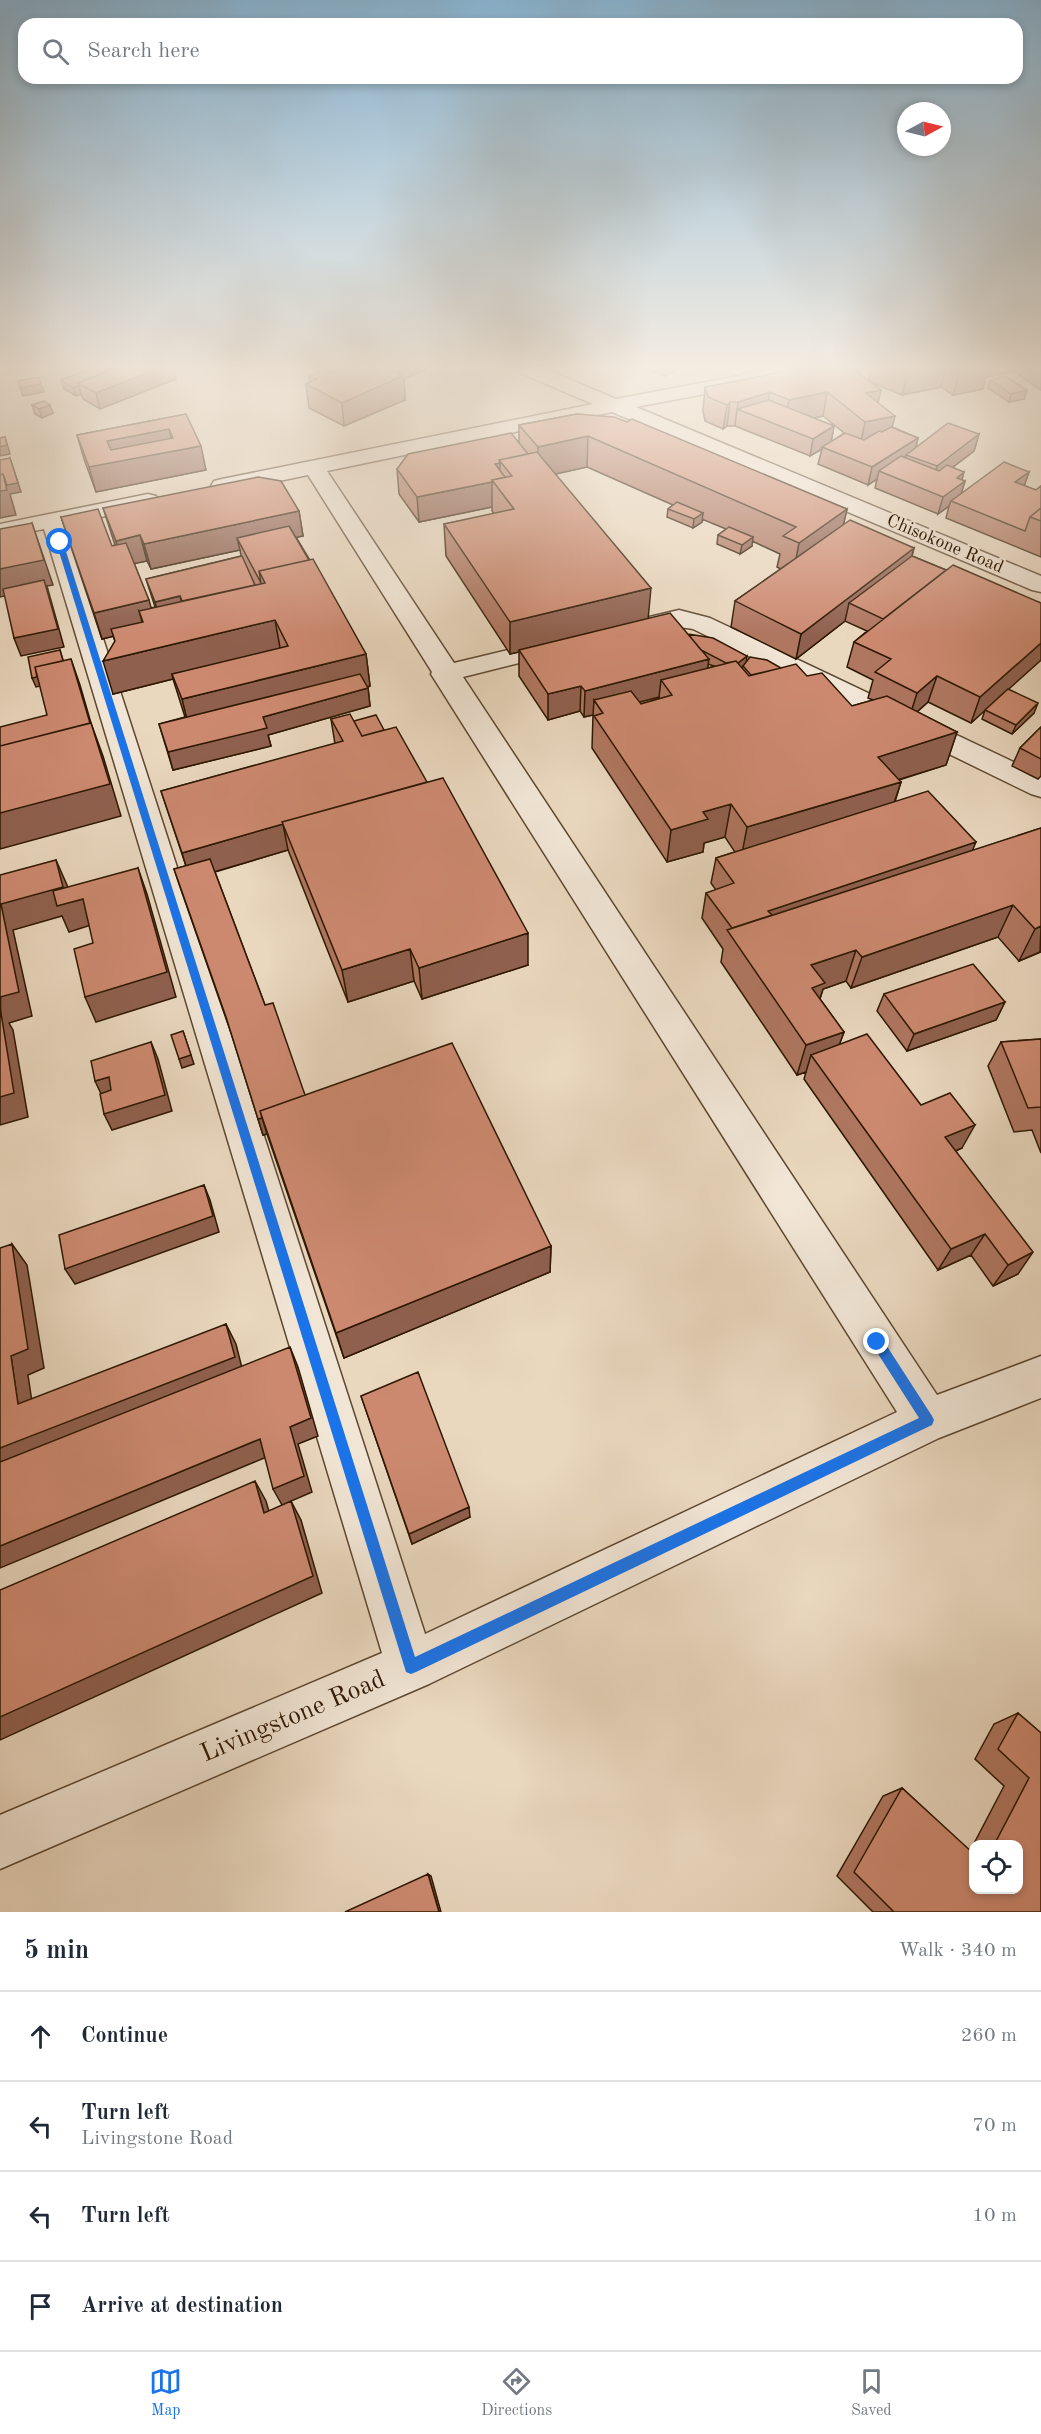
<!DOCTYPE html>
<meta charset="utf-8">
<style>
body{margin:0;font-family:"Old Standard TT",serif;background:#f2f2f3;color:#1f2937}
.controls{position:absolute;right:18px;bottom:18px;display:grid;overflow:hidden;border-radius:12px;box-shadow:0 3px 9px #0003}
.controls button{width:54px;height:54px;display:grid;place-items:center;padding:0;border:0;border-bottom:2px solid #e0e1e3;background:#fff;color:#1f2937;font:30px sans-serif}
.compass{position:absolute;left:897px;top:102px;width:54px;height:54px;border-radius:50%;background:#fff;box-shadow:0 3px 9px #0003;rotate:83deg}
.stop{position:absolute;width:18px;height:18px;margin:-14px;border:4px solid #1a73e8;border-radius:50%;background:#fff}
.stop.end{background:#1a73e8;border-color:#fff;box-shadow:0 2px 6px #0008}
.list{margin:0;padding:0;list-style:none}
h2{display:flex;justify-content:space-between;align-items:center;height:78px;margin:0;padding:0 24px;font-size:26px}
h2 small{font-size:20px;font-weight:400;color:#747a83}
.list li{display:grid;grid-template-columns:39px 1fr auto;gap:18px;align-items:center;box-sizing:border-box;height:90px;padding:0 24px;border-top:2px solid #e0e1e3}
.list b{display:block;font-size:22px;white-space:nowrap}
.list p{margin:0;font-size:20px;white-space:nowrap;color:#747a83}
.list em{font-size:20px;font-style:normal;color:#747a83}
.icon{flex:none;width:33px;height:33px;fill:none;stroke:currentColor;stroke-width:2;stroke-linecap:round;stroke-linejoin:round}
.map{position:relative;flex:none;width:1041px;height:1912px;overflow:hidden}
.search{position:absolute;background:#fff;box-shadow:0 3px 9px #0003;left:18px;right:18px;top:18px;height:66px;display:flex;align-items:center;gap:15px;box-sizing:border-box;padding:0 21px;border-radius:18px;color:#747a83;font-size:22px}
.sheet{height:438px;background:#fff}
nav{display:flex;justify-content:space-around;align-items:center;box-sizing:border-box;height:84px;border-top:2px solid #e0e1e3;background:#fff;font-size:16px;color:#747a83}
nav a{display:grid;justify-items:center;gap:3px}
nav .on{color:#1a73e8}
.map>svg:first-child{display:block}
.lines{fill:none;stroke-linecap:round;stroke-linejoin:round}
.minor-casing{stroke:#5d4730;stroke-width:3}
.minor{fill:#f1e5d5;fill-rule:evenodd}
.wall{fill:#af7660;stroke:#2e1700;stroke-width:1.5;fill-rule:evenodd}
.shaded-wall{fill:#8f604e;stroke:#2e1700;stroke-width:1.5}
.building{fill:#cc8970;stroke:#2e1700;stroke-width:1.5;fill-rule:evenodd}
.route{fill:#1a73e8}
.labels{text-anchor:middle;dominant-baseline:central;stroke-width:4.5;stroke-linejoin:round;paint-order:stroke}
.far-street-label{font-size:18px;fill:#2e1700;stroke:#f1e5d5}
.near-street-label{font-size:26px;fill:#2e1700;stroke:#f1e5d5}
</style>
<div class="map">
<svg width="1041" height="1912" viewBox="0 0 1041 1912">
<rect width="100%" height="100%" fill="#e9d7be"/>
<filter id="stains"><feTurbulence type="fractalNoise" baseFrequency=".00333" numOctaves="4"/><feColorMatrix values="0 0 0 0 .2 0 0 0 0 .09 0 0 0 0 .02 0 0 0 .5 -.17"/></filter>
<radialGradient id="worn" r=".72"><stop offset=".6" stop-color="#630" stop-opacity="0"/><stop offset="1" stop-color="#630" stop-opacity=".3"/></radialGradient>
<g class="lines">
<defs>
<path id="minor" d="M 513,367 L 540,367 L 616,399 L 785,367 L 826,367 L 823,371 L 816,373 L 636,407 L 1041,576 L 1041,592 L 1032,590 L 612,412 L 327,471 L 454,663 L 562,637 L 571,640 L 575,645 L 571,650 L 463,677 L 937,1395 L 1041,1356 L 1041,1398 L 939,1438 L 429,1684 L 0,1869 L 0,1815 L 382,1653 L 44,529 L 0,538 L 0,524 L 148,494 L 156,496 L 159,501 L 156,506 L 66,524 L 425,1634 L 897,1412 L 431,674 L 432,672 L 308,475 L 222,493 L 214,491 L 211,486 L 214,481 L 222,479 L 593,404 L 516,371 Z
M 679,610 L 710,618 L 1041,775 L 1041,797 L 1031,794 L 693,629 C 667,623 647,639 624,633 L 620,628 L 624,623 Z"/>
</defs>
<!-- minor casing -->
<use href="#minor" class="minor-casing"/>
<!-- minor -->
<use href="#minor" class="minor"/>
</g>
<!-- wall -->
<path class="wall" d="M 97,367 L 173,367 L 176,379 L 100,409 L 83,399 L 81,394 L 76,396 L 64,389 L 61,380 Z
M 324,367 L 426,367 L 426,369 L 404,379 L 405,400 L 344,426 L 309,408 L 306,384 L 310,382 L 309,376 L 324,370 Z
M 642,367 L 682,367 L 665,376 Z
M 698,367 L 712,367 L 706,370 Z
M 871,367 L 1041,367 L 1041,390 L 1012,370 L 1012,372 L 986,377 L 983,389 L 953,395 L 941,387 L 902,395 L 873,383 L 869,379 Z
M 991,380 L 1024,399 L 1009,402 L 988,388 Z
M 705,387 L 881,390 L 878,403 L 892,427 L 918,438 L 916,447 L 979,434 L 974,451 L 953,467 L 962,480 L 965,481 L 961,493 L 1029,472 L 1024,486 L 1036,490 L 1041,486 L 1041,557 L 946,518 L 949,506 L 938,514 L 875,488 L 877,479 L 868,485 L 818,464 L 822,449 L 810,456 L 735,426 L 727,426 L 723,429 L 705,421 L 703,411 ZM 823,416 L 844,433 L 831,442 L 834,426 L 813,418 Z
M 32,405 L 53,413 L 42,418 L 35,414 Z
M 186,414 L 206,470 L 96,492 L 84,459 L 77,435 Z
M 577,414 L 847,509 L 843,525 L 914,548 L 912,556 L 946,570 L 1041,603 L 1041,660 L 1008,689 L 1034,713 L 1012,734 L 982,719 L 985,710 L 971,723 L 928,702 L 917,712 L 957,732 L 946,765 L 899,780 L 901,782 L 895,802 L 972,851 L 1041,828 L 1041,952 L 1019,961 L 998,937 L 851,988 L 846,981 L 823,989 L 820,999 L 844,1032 L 839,1045 L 921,1105 L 962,1148 L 956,1151 L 1018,1274 L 993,1286 L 971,1255 L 938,1270 L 804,1079 L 806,1072 L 797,1075 L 721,962 L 723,949 L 702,918 L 706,893 L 716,890 L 711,883 L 716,858 L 735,852 L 725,837 L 704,843 L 703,852 L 667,862 L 592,748 L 593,715 L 584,717 L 580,711 L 548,720 L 519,676 L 519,652 L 510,654 L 446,556 L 444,524 L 494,514 L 492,511 L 492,507 L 419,522 L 399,494 L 397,469 L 519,443 L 519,425 ZM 587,467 L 673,505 L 668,509 L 667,517 L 693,528 L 702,522 L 702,519 L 726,529 L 718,535 L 717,544 L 740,554 L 752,546 L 752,541 L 780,554 L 777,567 L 781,569 L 735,601 L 731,627 L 796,659 L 845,621 L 867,631 L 854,642 L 847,667 L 873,680 L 868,698 L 873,700 L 852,706 L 807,676 L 781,668 L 746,661 L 648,618 L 555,474 ZM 708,664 L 714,666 L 708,668 ZM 659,697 L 658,699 L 641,704 L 640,702 Z
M 103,508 L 299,511 L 303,536 L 296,537 L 366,654 L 370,686 L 368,687 L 370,706 L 268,735 L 271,746 L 173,770 L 159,724 L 185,717 L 173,679 L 113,694 L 115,641 L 113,636 L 102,639 L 61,517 L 112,546 L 115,545 ZM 240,550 L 241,556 L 146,579 L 155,607 L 151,608 L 134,563 L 147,561 L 151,569 Z
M 331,719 L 354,721 L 384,730 L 528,965 L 422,999 L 414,981 L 348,1002 L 288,850 L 215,872 L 265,1005 L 305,1095 L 551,1246 L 550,1272 L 344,1358 L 267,1134 L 263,1135 L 231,1033 L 180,887 L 174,869 L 186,866 L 161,791 L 335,744 Z
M 1041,727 L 1041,776 L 1038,779 L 1012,766 L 1020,748 Z
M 884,994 L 1005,1002 L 996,1020 L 907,1051 L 877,1011 Z
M 1041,1039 L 1041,1153 L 1032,1130 L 1014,1132 L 988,1066 L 1001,1042 Z
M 361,1396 L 470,1517 L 412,1544 Z
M 1018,1713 L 1041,1733 L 1041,1912 L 873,1912 L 837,1876 L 883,1796 L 902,1788 L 970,1851 L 1004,1786 L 975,1759 L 994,1724 ZM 974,1845 L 1018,1845 L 974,1890 Z"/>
<!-- shaded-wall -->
<path class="shaded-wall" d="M 162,367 L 173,367 L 176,379 L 100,409 L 96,393 Z
M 411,367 L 426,367 L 426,369 L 404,379 L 405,400 L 344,426 L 342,403 L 392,375 Z
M 666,367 L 682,367 L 665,376 Z
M 928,367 L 946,367 L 941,387 L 902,395 L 908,371 Z
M 974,367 L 1013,367 L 1012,372 L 986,377 L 983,389 L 953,395 L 960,372 Z
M 41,384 L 44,392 L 23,396 L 20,388 Z
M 79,385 L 81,394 L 76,396 L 73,388 Z
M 881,390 L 875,414 L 866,393 Z
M 1027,390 L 1024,399 L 1009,402 L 1011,394 Z
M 770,392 L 766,416 L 737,409 L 735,426 L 738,402 Z
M 827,392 L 823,416 L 785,424 L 789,400 Z
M 730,402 L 727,426 L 723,429 L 727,405 Z
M 50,405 L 53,413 L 42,418 L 39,409 Z
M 895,416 L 889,440 L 860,446 L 865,422 Z
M 834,426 L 831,443 L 822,447 L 822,449 L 810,456 L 813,439 Z
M 169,429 L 174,451 L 201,446 L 206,470 L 96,492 L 89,467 L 107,441 Z
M 979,434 L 974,451 L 932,483 L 937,466 Z
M 588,436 L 587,467 L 538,478 L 538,447 Z
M 5,437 L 10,454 L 0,456 L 0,447 Z
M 918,438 L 914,455 L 906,455 L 904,461 L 879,471 L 877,479 L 868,485 L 872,467 Z
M 10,458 L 21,492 L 10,494 L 16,515 L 0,518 L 0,487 Z
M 500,463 L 500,480 L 495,464 Z
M 964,472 L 961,484 L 965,481 L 960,498 L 951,501 L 949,506 L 938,514 L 943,497 L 957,478 Z
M 1029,472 L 1023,489 L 1015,482 Z
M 492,482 L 492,507 L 419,522 L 417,497 Z
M 847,509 L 840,540 L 793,575 L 799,543 Z
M 299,511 L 303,536 L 243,549 L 237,538 L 240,550 L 151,569 L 144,544 Z
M 703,513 L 702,522 L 693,528 L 694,519 Z
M 32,523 L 53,585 L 47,586 L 64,647 L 21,656 L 14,638 L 46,586 L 0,597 L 0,569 Z
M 140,535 L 147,561 L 123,566 L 116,541 Z
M 753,537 L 752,546 L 740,554 L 742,545 Z
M 914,548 L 907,573 L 849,603 L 845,621 L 796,659 L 801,634 Z
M 651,588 L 648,620 L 519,650 L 519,652 L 510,654 L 510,622 Z
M 180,596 L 184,614 L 160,619 L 155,602 Z
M 149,600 L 156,626 L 139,611 L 144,629 L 102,639 L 94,613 Z
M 275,620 L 281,653 L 172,674 L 173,679 L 113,694 L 103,661 Z
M 1041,643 L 1041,660 L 971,723 L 980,697 Z
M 60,650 L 69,680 L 36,687 L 32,678 Z
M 366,654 L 370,686 L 190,732 L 182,699 Z
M 747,656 L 746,665 L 743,666 L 742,668 L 733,667 Z
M 71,659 L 80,685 L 100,754 L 91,728 Z
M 709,659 L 705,685 L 661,680 L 659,697 L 602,712 L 594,700 L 593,715 L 584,717 L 585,691 Z
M 937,676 L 928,702 L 909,719 L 917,693 Z
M 581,686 L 580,711 L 548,720 L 548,694 Z
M 368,688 L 370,706 L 268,735 L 271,746 L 173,770 L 168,752 L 263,717 Z
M 1038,703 L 1034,713 L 1012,734 L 1016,725 Z
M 91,723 L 103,756 L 121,816 L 0,849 L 0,813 Z
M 957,732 L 946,765 L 868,789 L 878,757 Z
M 901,782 L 890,815 L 741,859 L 747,827 Z
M 731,804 L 725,837 L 704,843 L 703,852 L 667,862 L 671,830 L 703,812 Z
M 283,824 L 288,850 L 190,879 L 182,853 Z
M 976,842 L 965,868 L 767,934 L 768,911 Z
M 56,860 L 67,885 L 71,902 L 83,899 L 94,924 L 69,932 L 62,916 L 13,930 L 32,1016 L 9,1023 L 13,1030 L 28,1117 L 0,1125 L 1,904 Z
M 138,868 L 147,894 L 176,997 L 96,1022 L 85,997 Z
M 1013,905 L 998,937 L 851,988 L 862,957 Z
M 1041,926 L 1040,952 L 1019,961 L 1035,929 Z
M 528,933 L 528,965 L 422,999 L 419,968 Z
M 410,949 L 414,981 L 348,1002 L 342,970 Z
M 856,950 L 846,981 L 823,989 L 815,1014 L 802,1019 L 811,965 Z
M 1005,1002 L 996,1020 L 907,1051 L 914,1034 Z
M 183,1031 L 194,1064 L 182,1068 L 179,1059 Z
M 844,1032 L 833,1062 L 811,1055 L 806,1072 L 797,1075 L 806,1045 Z
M 151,1042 L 158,1059 L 172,1111 L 112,1130 L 104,1114 Z
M 109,1077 L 117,1093 L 103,1098 L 95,1081 Z
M 262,1118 L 267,1134 L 263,1135 L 258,1119 Z
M 975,1125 L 962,1148 L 933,1160 L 945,1137 Z
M 204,1185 L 210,1200 L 219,1232 L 75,1284 L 65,1269 Z
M 985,1234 L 971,1255 L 938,1270 L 951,1249 Z
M 12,1244 L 27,1265 L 44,1368 L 28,1375 L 35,1422 L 18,1404 L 11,1356 Z
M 551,1246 L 550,1272 L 344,1358 L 336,1333 Z
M 1033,1252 L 1018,1274 L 993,1286 L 1008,1265 Z
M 226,1324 L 236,1344 L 244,1376 L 0,1472 L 0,1448 Z
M 290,1347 L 298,1367 L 318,1436 L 298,1444 L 312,1492 L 291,1501 L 301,1520 L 322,1593 L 0,1740 L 0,1717 L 282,1505 L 273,1489 L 290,1427 Z
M 260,1439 L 269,1456 L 0,1568 L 0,1546 Z
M 255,1481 L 266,1501 L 275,1532 L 264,1513 Z
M 469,1507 L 470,1517 L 412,1544 L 409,1534 Z
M 428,1874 L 431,1876 L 441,1912 L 439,1912 Z"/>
<!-- building -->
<path class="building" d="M 97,367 L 118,367 L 78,383 L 79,385 L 73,388 L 61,380 Z
M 119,367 L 162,367 L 96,393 L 78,383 Z
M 338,367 L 385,367 L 403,376 L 342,403 L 306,384 L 317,379 L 309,376 L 325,369 L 332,373 L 342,369 Z
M 385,367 L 411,367 L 397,373 Z
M 807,367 L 850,367 L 881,390 L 866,393 L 895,416 L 865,422 L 827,392 L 789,400 L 770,392 L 738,402 L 730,402 L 727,405 L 708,397 L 705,387 Z
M 898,367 L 928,367 L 908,371 Z
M 953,367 L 981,367 L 960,372 Z
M 1005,376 L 1027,390 L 1011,394 L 991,380 Z
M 39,377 L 41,384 L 20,388 L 18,381 Z
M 769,400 L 834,426 L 813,439 L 737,409 Z
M 44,401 L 50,405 L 39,409 L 32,405 Z
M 186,414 L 201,446 L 89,467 L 77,435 ZM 169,429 L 173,438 L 111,450 L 107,441 Z
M 577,414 L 614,417 L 627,422 L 632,419 L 847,509 L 799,543 L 783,536 L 796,527 L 588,436 L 538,447 L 519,425 Z
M 948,423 L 979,434 L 937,466 L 906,455 Z
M 891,427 L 918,438 L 872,467 L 822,447 L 845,433 L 864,440 L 879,431 L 882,432 Z
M 511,433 L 528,454 L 499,460 L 500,463 L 495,464 L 505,477 L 492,480 L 492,482 L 417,497 L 397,469 L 408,454 Z
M 5,437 L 7,445 L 0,447 L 0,438 Z
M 537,452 L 651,588 L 510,622 L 444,524 L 514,509 L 492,480 L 512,476 L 499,460 Z
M 901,456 L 939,471 L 947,465 L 964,472 L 957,478 L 965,481 L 943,497 L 879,471 Z
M 10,458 L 18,483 L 7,485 L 3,474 L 0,475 L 0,460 Z
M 1004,462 L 1029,472 L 1015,482 L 1036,490 L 1041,486 L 1041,508 L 1030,517 L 1025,531 L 951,501 Z
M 3,474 L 7,490 L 0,491 L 0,475 Z
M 258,477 L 281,481 L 299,511 L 144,544 L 140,535 L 116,541 L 103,508 Z
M 677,502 L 703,513 L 694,519 L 668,509 Z
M 1041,508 L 1041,521 L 1030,517 Z
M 98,509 L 112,546 L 126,543 L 149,600 L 94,613 L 61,517 Z
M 850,520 L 914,548 L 801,634 L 735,601 Z
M 32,523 L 44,560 L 0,569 L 0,529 Z
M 289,526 L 309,560 L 259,571 L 261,583 L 237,538 Z
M 729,527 L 753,537 L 742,545 L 718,535 Z
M 242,556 L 255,585 L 182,601 L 180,596 L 155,602 L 146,579 Z
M 912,556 L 946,570 L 883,619 L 849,603 Z
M 313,559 L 366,654 L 182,699 L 172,674 L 288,646 L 275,620 L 103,661 L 115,641 L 111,629 L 143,622 L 139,611 L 265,583 L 259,571 Z
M 953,565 L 1041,603 L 1041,643 L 980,697 L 937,676 L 917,693 L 875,672 L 891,659 L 854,642 Z
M 44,580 L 58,629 L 14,638 L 3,589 Z
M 670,613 L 709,659 L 585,691 L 581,686 L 548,694 L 519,650 Z
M 688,634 L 713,638 L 747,656 L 738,663 L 736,661 L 726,663 L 701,650 Z
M 60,650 L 63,661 L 35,667 L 37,677 L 32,678 L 28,657 Z
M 750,657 L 767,660 L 781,668 L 751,675 L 743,666 Z
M 71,659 L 90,723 L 0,746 L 0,727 L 47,715 L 35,667 Z
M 736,661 L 749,676 L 796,664 L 807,676 L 822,673 L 852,706 L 887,696 L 957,732 L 878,757 L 901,782 L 747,827 L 731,804 L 703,812 L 708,819 L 671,830 L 594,716 L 603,713 L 594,700 L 631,691 L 641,704 L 672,695 L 661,680 Z
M 360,674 L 368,688 L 263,717 L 267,728 L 168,752 L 159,724 Z
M 1008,689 L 1038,703 L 1016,725 L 985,710 Z
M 350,714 L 362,736 L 396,727 L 427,782 L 282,822 L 283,824 L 182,853 L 161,791 L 343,741 L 331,719 Z
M 376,715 L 384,730 L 362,736 L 354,721 Z
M 91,723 L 110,784 L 0,813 L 0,746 Z
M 1041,727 L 1041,759 L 1020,748 Z
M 443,778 L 528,933 L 419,968 L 410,949 L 342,970 L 282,822 Z
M 928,791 L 976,842 L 768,911 L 772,915 L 732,928 L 706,893 L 734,883 L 716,858 Z
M 1041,828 L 1041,926 L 1035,929 L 1013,905 L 862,957 L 856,950 L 811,965 L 825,983 L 812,988 L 844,1032 L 806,1045 L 727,930 Z
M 210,859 L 265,1005 L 273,1003 L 305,1095 L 260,1111 L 262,1118 L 258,1119 L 226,1017 L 174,869 Z
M 56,860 L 63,887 L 1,904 L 19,992 L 0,997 L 0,875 Z
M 138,868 L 167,972 L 85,997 L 74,949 L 93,943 L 83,899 L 57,906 L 53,891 Z
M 973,964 L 1005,1002 L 914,1034 L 884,994 Z
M 0,1007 L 14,1093 L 0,1097 Z
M 183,1031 L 191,1055 L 179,1059 L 171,1035 Z
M 867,1034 L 921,1105 L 950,1093 L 975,1125 L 945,1137 L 1033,1252 L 1008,1265 L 985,1234 L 951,1249 L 811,1055 Z
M 1041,1039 L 1041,1107 L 1028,1108 L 1001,1042 Z
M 151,1042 L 165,1095 L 104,1114 L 100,1094 L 111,1090 L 109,1077 L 95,1081 L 91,1061 Z
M 452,1043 L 551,1246 L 336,1333 L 260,1111 Z
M 204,1185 L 213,1216 L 65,1269 L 59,1235 Z
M 12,1244 L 28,1349 L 11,1356 L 18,1404 L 226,1324 L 235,1357 L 0,1448 L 0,1248 Z
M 290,1347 L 311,1418 L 290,1427 L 304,1476 L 273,1489 L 260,1439 L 0,1546 L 0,1462 Z
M 418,1372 L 469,1507 L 409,1534 L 361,1396 Z
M 255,1481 L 264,1513 L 291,1501 L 313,1576 L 0,1717 L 0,1590 Z
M 1018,1713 L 1041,1733 L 1041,1912 L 894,1912 L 854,1872 L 902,1788 L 974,1854 L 974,1890 L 1018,1890 L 1018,1845 L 994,1845 L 1029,1778 L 998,1749 Z
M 428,1874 L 439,1912 L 345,1912 Z"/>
<!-- sky -->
<linearGradient id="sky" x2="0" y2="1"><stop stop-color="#88b6d5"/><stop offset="0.58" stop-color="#f5ede2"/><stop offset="1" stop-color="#f5ede2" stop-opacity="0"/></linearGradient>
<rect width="1041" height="635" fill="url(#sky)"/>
<!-- route -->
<path class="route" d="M 60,540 L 63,542 L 415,1657 L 919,1418 L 873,1346 L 871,1342 L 873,1337 L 881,1337 L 932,1416 L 934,1420 L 932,1425 L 416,1672 L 411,1674 L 406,1672 L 56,542 Z"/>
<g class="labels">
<!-- far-street labels -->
<g class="far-street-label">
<text transform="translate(945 544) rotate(23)">Chisokone Road</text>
</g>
<!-- near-street labels -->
<g class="near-street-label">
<text transform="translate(293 1717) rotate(-23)">Livingstone Road</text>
</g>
</g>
<rect width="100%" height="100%" filter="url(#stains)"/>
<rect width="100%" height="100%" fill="url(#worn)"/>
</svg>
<div class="controls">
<button><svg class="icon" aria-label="locate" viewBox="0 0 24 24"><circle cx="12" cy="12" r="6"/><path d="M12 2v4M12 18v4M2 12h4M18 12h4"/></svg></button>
</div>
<svg class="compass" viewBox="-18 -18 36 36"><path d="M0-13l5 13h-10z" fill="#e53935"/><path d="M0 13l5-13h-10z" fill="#747a83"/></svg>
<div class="stop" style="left:60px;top:542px"></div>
<div class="stop end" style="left:877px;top:1342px"></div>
<div class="search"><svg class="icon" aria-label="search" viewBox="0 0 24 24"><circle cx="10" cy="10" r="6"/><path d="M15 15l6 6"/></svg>Search here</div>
</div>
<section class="sheet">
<h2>5 min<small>Walk · 340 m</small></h2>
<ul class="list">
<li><svg class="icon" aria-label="ahead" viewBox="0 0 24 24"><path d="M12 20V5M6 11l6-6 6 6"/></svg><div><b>Continue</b></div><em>260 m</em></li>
<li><svg class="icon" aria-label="left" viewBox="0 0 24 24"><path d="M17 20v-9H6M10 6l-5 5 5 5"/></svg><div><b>Turn left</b><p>Livingstone Road</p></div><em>70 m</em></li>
<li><svg class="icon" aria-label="left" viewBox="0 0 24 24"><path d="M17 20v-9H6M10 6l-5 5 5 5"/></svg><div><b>Turn left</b></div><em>10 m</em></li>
<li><svg class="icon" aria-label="arrive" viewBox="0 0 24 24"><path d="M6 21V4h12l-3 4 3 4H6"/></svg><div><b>Arrive at destination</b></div></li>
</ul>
</section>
<nav>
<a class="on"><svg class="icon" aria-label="map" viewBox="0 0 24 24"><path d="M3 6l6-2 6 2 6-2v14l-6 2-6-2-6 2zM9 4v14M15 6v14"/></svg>Map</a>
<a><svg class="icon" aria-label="directions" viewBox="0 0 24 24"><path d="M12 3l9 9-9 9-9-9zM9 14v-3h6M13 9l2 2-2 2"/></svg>Directions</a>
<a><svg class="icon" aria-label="saved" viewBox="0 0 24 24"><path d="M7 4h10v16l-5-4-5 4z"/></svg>Saved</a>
</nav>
